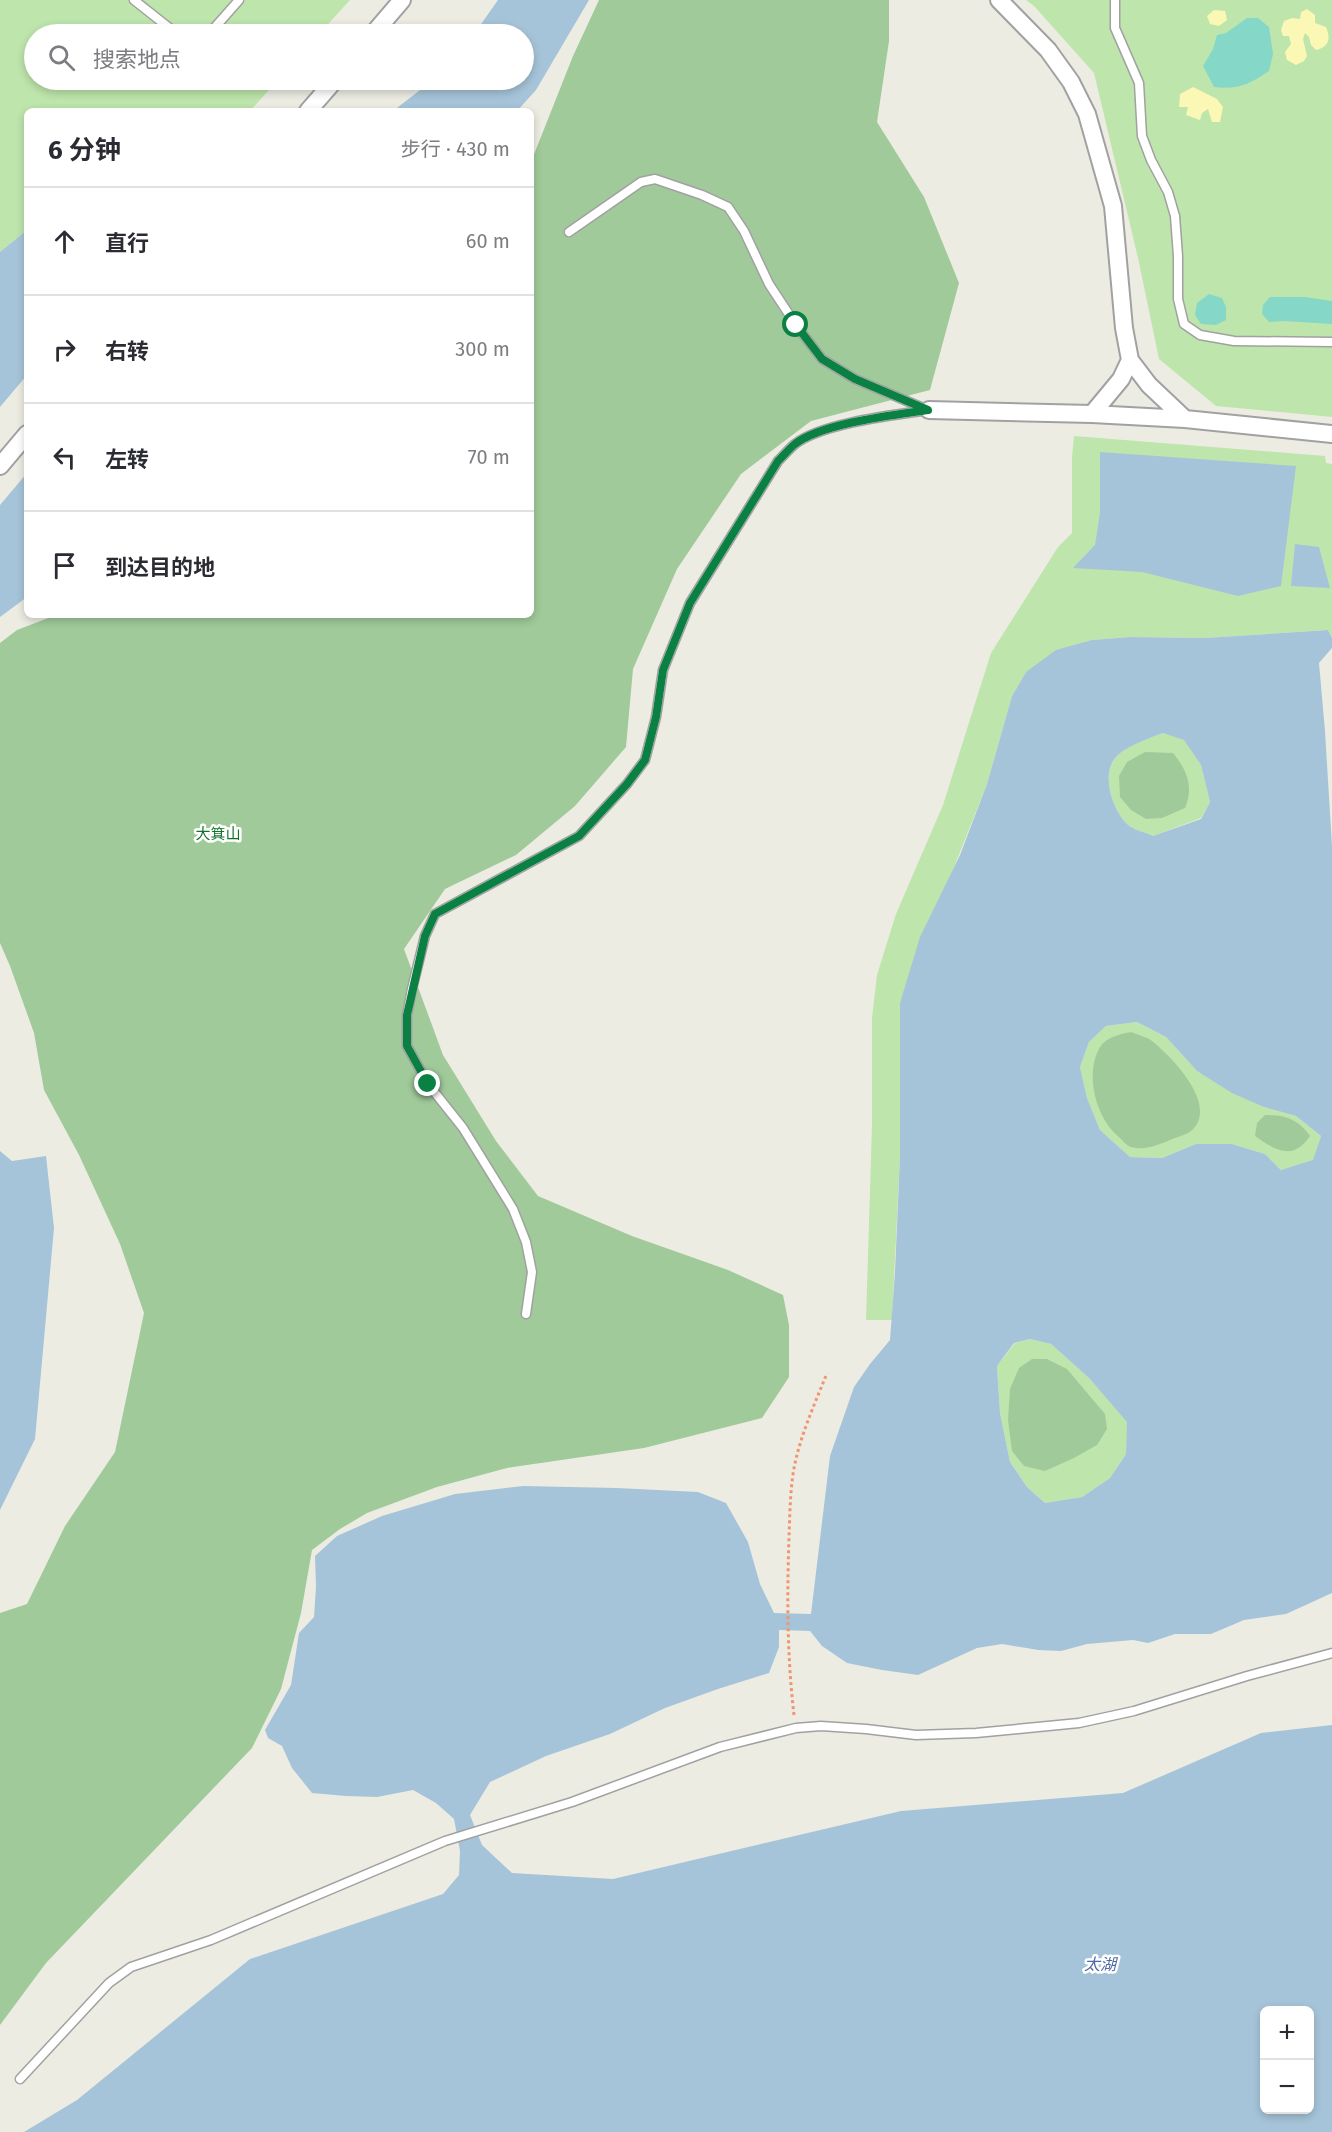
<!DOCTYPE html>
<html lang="zh">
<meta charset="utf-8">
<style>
body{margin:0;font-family:"Fira Sans","Noto Sans SC",sans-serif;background:#f7f7f7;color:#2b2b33}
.controls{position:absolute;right:18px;bottom:18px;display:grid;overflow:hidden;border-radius:9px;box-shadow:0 3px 9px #0003}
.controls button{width:54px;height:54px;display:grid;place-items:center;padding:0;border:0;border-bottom:2px solid #e1e1e2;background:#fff;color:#2b2b33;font:30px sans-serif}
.stop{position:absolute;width:18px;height:18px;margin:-14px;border:4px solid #0b8043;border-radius:50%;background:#fff}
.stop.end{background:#0b8043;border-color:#fff;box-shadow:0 2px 6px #0008}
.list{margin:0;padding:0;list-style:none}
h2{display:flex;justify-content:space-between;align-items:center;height:78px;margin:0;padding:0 24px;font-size:26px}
h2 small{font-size:20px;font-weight:400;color:#7c7c81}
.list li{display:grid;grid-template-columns:39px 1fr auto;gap:18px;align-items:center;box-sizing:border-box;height:108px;padding:0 24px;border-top:2px solid #e1e1e2}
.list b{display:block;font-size:22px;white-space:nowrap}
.list em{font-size:20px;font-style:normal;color:#7c7c81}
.icon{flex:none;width:33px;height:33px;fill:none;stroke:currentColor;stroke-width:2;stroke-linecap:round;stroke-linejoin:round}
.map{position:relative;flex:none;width:1332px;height:2132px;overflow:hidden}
.search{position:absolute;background:#fff;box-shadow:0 3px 9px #0003;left:24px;top:24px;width:510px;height:66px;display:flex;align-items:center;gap:15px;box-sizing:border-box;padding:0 21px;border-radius:33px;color:#7c7c81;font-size:22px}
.panel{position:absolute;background:#fff;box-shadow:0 3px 9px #0003;left:24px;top:108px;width:510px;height:510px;border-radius:9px}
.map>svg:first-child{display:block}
.grass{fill:#bee5ac}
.forest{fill:#a0ca9a}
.sand{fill:#faf8b4}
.pitch{fill:#85d8c7}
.water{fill:#a6c4d9;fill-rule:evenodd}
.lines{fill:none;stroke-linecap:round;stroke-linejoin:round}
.service-casing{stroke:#a1a1a1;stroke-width:11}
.minor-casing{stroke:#a1a1a1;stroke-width:20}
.path{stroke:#f19571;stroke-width:3;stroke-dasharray:3 3;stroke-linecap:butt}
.service{stroke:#fff;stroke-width:8}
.minor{stroke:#fff;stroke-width:16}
.route{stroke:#0b8043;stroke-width:8}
.labels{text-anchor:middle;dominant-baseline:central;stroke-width:5;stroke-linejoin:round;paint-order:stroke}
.park-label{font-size:15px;fill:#12742b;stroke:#fff}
.water-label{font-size:16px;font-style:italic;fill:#4f6ba6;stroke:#fff}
</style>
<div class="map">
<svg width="1332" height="2132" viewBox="0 0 1332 2132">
<rect width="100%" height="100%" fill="#edece3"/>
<!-- grass -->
<path class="grass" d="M 0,0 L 350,0 L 319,34 L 34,34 L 34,80 L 278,80 L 250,111 L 27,111 L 27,230 L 0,252 Z
M 1026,0 L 1332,0 L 1332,417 L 1216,406 L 1159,359 L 1138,258 L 1094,73 L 1034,6 Z
M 1074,436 L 1325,456 L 1326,463 L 1332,464 L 1332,638 L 1328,630 L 1205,638 L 1130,637 L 1092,640 L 1026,672 L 1012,696 L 987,784 L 900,1003 L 900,1156 L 892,1320 L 866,1320 L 872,1125 L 872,1018 L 877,975 L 896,914 L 943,805 L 991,653 L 1058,547 L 1072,533 L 1072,457 Z
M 1163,733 L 1184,739 L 1201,765 L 1210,802 L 1201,818 L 1153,836 C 1145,832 1133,830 1127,824 C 1112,809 1100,774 1117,756 C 1127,746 1150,738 1163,733 Z
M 1137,1022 L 1166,1037 L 1197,1071 L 1264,1107 L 1296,1116 L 1321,1136 L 1313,1161 L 1281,1170 L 1265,1154 L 1232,1144 L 1196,1144 L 1162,1158 L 1130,1157 L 1100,1130 L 1087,1098 L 1080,1067 L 1089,1042 L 1106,1026 Z
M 1030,1339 L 1051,1344 L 1089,1378 L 1128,1422 L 1126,1454 L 1110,1478 L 1082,1497 L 1045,1503 L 1027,1487 L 1010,1462 L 1000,1413 L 997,1366 L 1015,1343 Z"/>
<!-- forest -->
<path class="forest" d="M 599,0 L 889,0 L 889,41 L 877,122 L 924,197 L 959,283 L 930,390 L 811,421 L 741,474 L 677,569 L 633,669 L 626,747 L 575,806 L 516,855 L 445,889 L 404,949 L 443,1055 L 496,1141 L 538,1196 L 632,1236 L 728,1270 L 783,1295 L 789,1325 L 789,1377 L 762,1418 L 644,1448 L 507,1468 L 437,1487 L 367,1513 L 340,1529 L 312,1550 L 301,1613 L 281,1689 L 252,1748 L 46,1963 L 0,2025 L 0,1613 L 27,1604 L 65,1526 L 115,1452 L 144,1313 L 120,1244 L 79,1155 L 44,1090 L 34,1033 L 10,966 L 0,943 L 0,643 L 17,630 L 56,615 L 531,615 L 531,162 L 573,56 Z
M 1145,752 L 1173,753 C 1187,770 1194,787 1185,808 L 1162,818 L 1146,819 L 1131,810 L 1120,797 L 1119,776 L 1127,762 Z
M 1131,1032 C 1138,1035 1147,1037 1152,1041 C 1172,1057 1220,1106 1191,1131 C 1186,1135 1176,1137 1170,1140 C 1158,1145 1144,1151 1131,1147 C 1127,1146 1123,1141 1120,1138 C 1096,1119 1084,1075 1100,1047 C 1106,1037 1121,1034 1131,1032 Z
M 1265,1115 C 1285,1115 1298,1119 1310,1136 C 1293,1161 1276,1151 1255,1136 L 1257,1123 Z
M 1032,1359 L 1047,1359 L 1067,1369 L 1105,1414 L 1107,1429 L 1097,1445 L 1074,1458 L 1045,1471 L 1024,1466 L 1012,1451 L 1008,1420 L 1010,1389 L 1019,1368 Z"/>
<!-- sand -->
<path class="sand" d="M 1307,9 L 1315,15 L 1315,23 L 1326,27 C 1331,39 1329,47 1316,50 L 1311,45 L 1309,37 L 1305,33 L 1303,39 L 1307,56 L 1304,61 L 1296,65 L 1287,60 L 1285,52 L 1291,44 L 1289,36 L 1283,36 L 1281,30 L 1284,21 L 1292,18 L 1300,19 L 1301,12 Z
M 1214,10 L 1225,11 L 1227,20 L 1219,26 L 1210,24 L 1207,16 Z
M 1193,87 L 1217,99 L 1223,107 L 1220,122 L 1212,122 L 1208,109 L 1202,113 L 1200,120 L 1186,115 L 1188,107 L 1179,107 L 1180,94 Z"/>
<!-- pitch -->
<path class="pitch" d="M 1247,18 L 1258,18 L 1269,27 L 1273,54 L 1269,71 C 1250,84 1238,90 1214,87 L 1203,66 L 1213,49 L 1217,35 L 1226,33 Z
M 1209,294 L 1222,298 L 1226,307 L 1226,320 L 1216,325 L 1201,324 L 1195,315 L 1197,303 Z
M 1270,297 L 1305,297 L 1332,301 L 1332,324 L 1283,321 L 1269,322 L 1262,314 L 1263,305 Z"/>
<!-- water -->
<path class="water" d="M 498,0 L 589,0 L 536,90 L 517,111 L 393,111 L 433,80 L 524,80 L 524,34 L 474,34 Z
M 27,230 L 27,375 L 0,407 L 0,252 Z
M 1100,452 L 1296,466 L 1281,586 L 1238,596 L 1142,572 L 1073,568 L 1095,545 L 1100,513 Z
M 27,473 L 27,597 L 0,617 L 0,505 Z
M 1295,544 L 1319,547 L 1330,588 L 1291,586 Z
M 1328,630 L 1332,638 L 1332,648 L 1319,663 L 1325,731 L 1332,846 L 1332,1593 L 1286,1614 L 1244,1620 L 1211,1634 L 1175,1634 L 1148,1643 L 1133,1640 L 1087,1644 L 1061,1651 L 1038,1650 L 1002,1644 L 977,1648 L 918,1675 L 882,1670 L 847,1663 L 822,1646 L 810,1631 L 779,1630 L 779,1647 L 769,1673 L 718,1689 L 665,1708 L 610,1734 L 546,1756 L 490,1782 L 470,1815 L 482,1845 L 512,1873 L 613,1879 L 901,1811 L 1123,1793 L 1261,1733 L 1332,1725 L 1332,2132 L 24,2132 L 77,2100 L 250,1959 L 443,1894 L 459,1875 L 460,1851 L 454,1819 L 436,1803 L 413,1790 L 377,1797 L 346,1796 L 312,1793 L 292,1768 L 282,1746 L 268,1738 L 265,1730 L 291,1685 L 299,1633 L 314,1617 L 316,1587 L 315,1556 L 337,1536 L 382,1516 L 455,1494 L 523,1486 L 617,1488 L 698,1492 L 726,1503 L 748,1542 L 760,1584 L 774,1613 L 811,1614 L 830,1456 L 854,1387 L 870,1364 L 890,1340 L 895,1272 L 900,1156 L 900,1003 L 920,937 L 960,855 L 987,784 L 1012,696 L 1026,672 L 1056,650 L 1092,640 L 1130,637 L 1205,638 ZM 1163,733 L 1184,740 L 1201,765 L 1210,802 L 1201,819 L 1153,836 C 1145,832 1133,830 1127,824 C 1112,809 1100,773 1117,756 C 1127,746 1150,738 1163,733 ZM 1137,1022 L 1166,1037 L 1197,1071 L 1232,1093 L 1264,1107 L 1296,1116 L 1321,1136 L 1313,1160 L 1281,1170 L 1265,1154 L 1232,1144 L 1196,1144 L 1162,1158 L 1130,1157 L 1100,1130 L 1087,1098 L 1080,1067 L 1089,1042 L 1106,1026 ZM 1030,1339 L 1051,1344 L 1089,1378 L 1127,1422 L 1126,1454 L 1110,1478 L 1082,1497 L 1045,1503 L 1027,1487 L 1010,1462 L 1000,1413 L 997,1366 L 1014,1343 ZM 1264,2010 L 1310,2010 L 1310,2110 L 1264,2110 Z
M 0,1151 L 12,1161 L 46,1156 L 54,1228 L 35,1439 L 0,1510 Z"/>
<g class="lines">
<defs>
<path id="service" d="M 134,0 L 177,34
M 1115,0 L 1115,28 L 1139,83 L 1142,136 L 1151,160 L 1168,192 L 1175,216 L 1178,256 L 1178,299 L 1184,324 L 1200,335 L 1234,341 L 1332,342
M 209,34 L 239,0
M 569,232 L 641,182 L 655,179 L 702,195 L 728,207 L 744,231 L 769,284 L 796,325 L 822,359 L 855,379 L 928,410
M 526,1314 L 532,1272 L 526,1242 L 513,1209 L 463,1128 L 428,1084 L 407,1046 L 407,1015 L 412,989 L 425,936 L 435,914 L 579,836 L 627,784 L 645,760 L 656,717 L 663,670 L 690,603 L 778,461 C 784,455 789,449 795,444 C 822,423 894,415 929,410
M 20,2079 L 109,1983 L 131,1967 L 211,1940 L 445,1841 L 572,1802 L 720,1747 L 796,1728 L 821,1726 L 866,1729 L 916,1735 L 976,1733 L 1079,1723 L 1134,1711 L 1247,1676 L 1332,1653"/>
<path id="minor" d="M 999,0 L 1048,50 L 1071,82 L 1087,114 L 1113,206 L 1124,328 L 1130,360 L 1149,385 L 1185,419
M 373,34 L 402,0
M 308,111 L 335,80
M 929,410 L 1092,414 L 1185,419 L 1332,434
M 1092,414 L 1121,379 L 1130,360
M 0,466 L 27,434"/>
</defs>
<!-- service casing -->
<use href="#service" class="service-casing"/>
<!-- minor casing -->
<use href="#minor" class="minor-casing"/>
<!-- path -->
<path class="path" d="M 794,1715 C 787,1656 787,1596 789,1537 C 790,1512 790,1483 796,1459 C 803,1429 816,1401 827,1373"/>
<!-- service -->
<use href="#service" class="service"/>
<!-- minor -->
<use href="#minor" class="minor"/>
</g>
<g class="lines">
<!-- route -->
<path class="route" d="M 428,1084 L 407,1046 L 407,1015 L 425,936 L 435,914 L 579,836 L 627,784 L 645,760 L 656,717 L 663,670 L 690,603 L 778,461 C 784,455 789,449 795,444 C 822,423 894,415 928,410 L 855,379 L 822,359 L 796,325"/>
</g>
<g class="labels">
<!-- park labels -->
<g class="park-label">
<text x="218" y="834">大箕山</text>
</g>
<!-- water labels -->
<g class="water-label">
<text x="1100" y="1964">太湖</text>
</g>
</g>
</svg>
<div class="controls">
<button>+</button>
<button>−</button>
</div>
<div class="stop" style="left:796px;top:325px"></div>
<div class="stop end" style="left:428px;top:1084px"></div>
<div class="search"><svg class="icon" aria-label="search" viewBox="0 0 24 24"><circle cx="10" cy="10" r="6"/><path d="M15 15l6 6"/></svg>搜索地点</div>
<section class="panel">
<h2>6 分钟<small>步行 · 430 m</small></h2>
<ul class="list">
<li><svg class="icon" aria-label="ahead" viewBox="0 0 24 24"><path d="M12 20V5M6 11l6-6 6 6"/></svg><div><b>直行</b></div><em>60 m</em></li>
<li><svg class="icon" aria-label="right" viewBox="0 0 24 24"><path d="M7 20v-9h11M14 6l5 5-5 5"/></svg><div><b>右转</b></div><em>300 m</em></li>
<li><svg class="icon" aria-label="left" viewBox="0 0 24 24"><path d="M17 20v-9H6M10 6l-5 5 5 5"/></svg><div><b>左转</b></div><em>70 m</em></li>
<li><svg class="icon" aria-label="arrive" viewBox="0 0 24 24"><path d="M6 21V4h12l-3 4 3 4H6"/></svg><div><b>到达目的地</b></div></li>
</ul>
</section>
</div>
